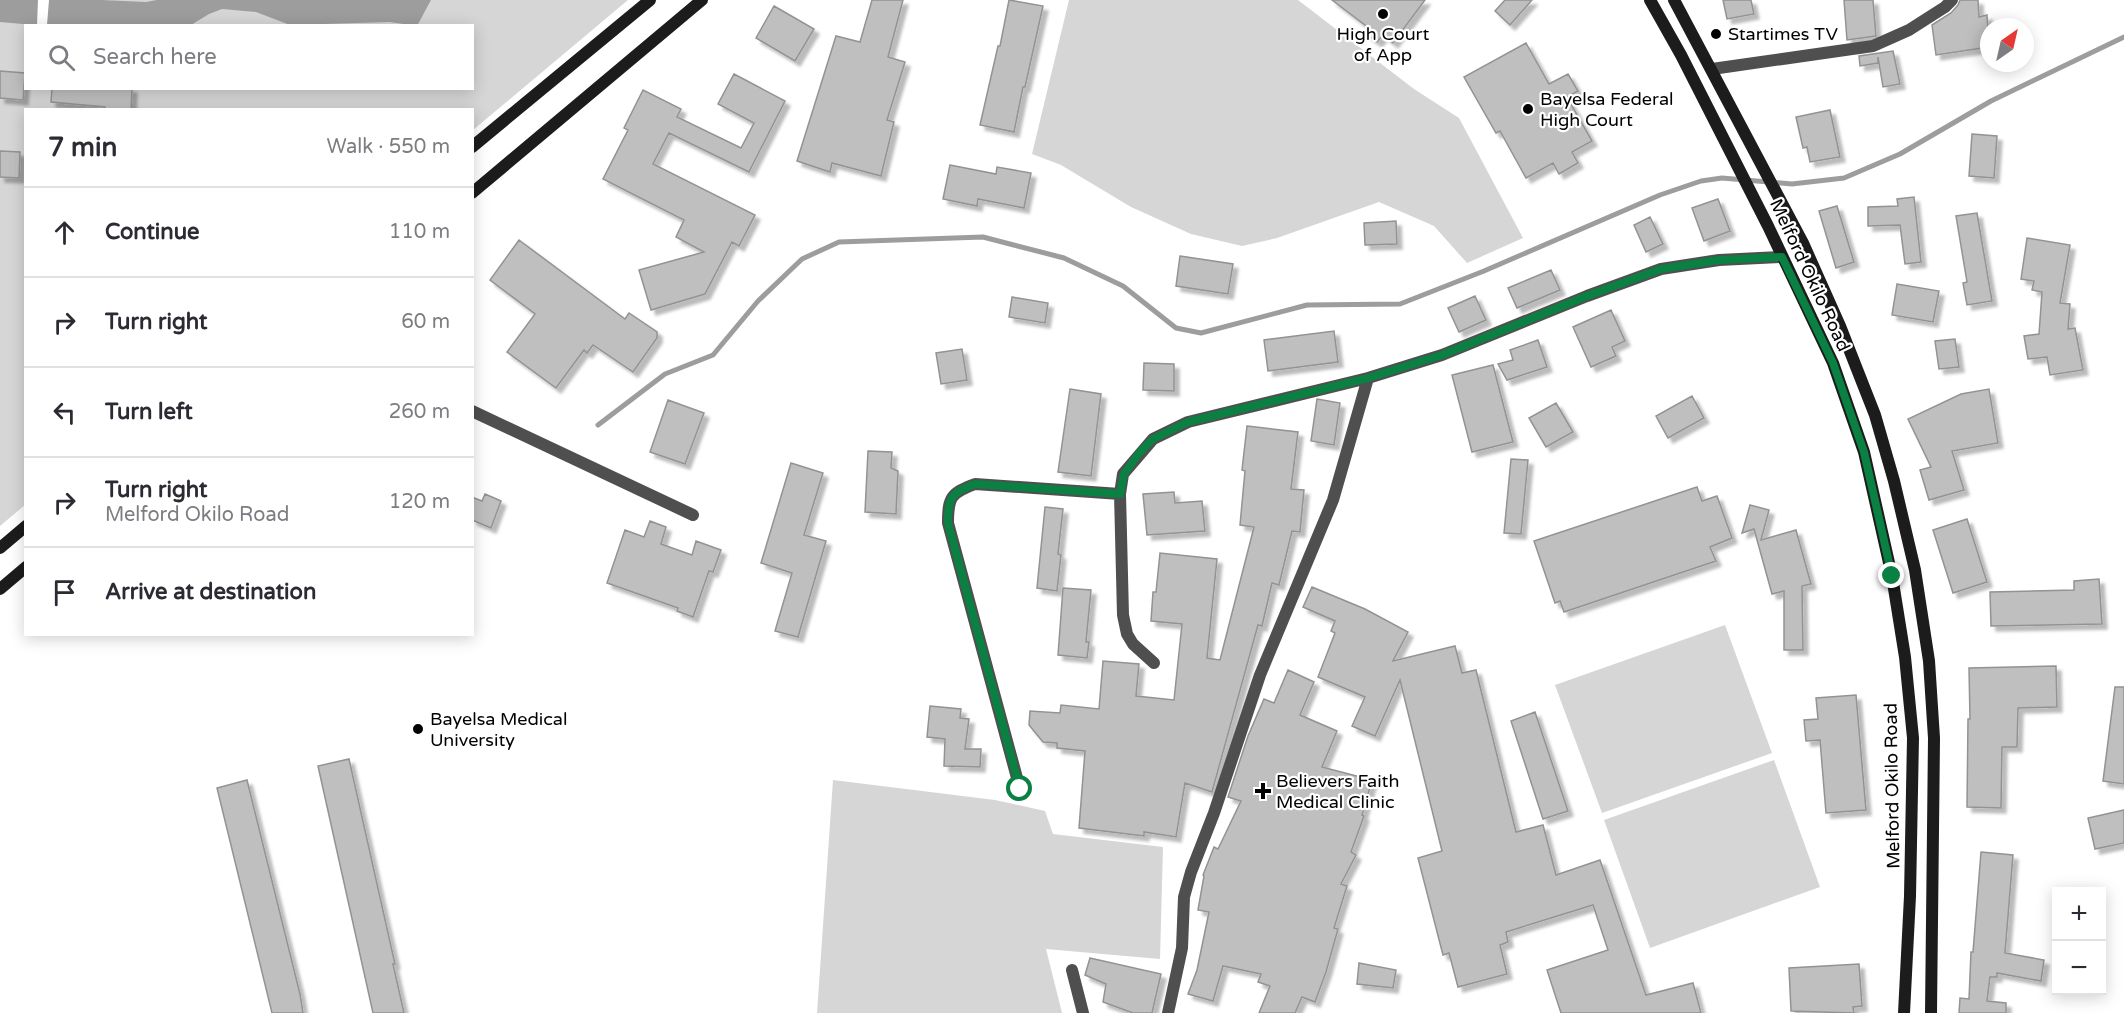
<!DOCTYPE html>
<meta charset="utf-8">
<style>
body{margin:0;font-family:"Varela Round",sans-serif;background:#f7f7f7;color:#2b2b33}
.controls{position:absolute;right:18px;bottom:18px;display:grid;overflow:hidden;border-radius:0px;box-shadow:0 3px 15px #0003}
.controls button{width:54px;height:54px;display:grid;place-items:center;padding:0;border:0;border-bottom:2px solid #e1e1e2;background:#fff;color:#2b2b33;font:30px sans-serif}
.compass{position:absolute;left:1980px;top:18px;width:54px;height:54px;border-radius:50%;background:#fff;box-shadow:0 3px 15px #0003;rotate:34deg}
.stop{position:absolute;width:18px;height:18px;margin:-14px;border:4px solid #0b8043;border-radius:50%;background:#fff}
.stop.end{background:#0b8043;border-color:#fff;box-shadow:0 2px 6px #0008}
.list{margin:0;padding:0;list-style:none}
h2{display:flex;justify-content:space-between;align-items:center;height:78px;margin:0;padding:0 24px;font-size:26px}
h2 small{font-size:20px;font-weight:400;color:#7c7c81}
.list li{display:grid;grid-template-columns:39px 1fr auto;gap:18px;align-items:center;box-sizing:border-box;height:90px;padding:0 24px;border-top:2px solid #e1e1e2}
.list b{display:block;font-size:22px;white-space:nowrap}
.list p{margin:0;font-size:20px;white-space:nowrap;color:#7c7c81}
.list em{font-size:20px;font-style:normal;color:#7c7c81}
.icon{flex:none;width:33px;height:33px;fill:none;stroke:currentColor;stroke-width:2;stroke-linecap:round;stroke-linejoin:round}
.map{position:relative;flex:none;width:2124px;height:1013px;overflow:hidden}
.search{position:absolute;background:#fff;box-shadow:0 3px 15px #0003;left:24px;top:24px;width:450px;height:66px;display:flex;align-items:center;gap:15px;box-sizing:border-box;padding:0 21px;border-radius:0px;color:#7c7c81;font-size:22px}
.panel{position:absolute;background:#fff;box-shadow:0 3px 15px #0003;left:24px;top:108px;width:450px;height:528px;border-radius:0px}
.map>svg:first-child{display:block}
.green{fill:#d6d6d6;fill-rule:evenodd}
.water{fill:#9d9d9d}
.pier{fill:#fff}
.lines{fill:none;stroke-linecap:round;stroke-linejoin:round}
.stream{stroke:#9d9d9d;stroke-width:5}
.building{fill:#bfbfbf;stroke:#939393;stroke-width:1.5;filter:url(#shadow)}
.street{stroke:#4f4f4f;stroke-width:12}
.secondary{stroke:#1c1c1c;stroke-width:12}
.route{stroke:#0b8043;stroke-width:8}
.poi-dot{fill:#000;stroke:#fff;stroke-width:2}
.labels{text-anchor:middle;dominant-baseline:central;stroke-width:4.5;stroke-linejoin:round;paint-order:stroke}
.poi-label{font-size:18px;fill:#000;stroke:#fff;text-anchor:start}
.street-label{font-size:18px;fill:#000;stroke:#fff}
</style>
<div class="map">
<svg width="2124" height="1013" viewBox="0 0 2124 1013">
<defs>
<filter id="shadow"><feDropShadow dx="5" dy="5" stdDeviation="1.5" flood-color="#0004"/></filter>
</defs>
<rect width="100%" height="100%" fill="#fff"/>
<!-- green -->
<path class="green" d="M 0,0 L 628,0 L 473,130 L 472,110 L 26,110 L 25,505 L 0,526 ZM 26,26 L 472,26 L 472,88 L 26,88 Z
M 1069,0 L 1298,0 L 1414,89 L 1459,118 L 1523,238 L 1467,263 L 1434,226 L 1379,202 L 1277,238 L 1242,246 L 1191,234 L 1131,207 L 1061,165 L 1032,154 Z
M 1725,625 L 1772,753 L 1602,813 L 1555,685 Z
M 1774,760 L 1820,887 L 1650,948 L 1604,820 Z
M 833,780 L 995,800 L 1045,811 L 1053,834 L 1163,847 L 1160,959 L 1046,949 L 1062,1013 L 817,1013 Z"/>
<!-- water -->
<path class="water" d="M 0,0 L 101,0 L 146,2 L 157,0 L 431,0 L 417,26 L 390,22 L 290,25 L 256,12 L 222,9 L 209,14 L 191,25 L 45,26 L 0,22 Z"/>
<!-- pier -->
<path class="pier" d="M 38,0 L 49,0 L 47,25 L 37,25 Z"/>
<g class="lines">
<!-- stream -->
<path class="stream" d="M 598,425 L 665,374 L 713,355 L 758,301 L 802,259 L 839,242 L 983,237 L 1064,258 L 1123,286 L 1176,328 L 1201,333 L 1307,305 L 1400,304 L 1484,271 L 1660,195 L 1701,181 L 1722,178 L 1792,184 L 1844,178 L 1900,154 L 1991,101 L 2124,37"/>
</g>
<!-- building -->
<path class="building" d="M 872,0 L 903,0 L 888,57 L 905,62 L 887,120 L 894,122 L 881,176 L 832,163 L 830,172 L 797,161 L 836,36 L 860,42 Z
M 1009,0 L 1043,6 L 1025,87 L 1023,87 L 1014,132 L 980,125 L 998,46 L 1000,46 Z
M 1332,0 L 1425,0 L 1393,43 L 1383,35 L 1377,42 L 1366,34 L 1370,29 Z
M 1505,0 L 1532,0 L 1510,25 L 1495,11 Z
M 1723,0 L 1751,0 L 1754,14 L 1727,19 Z
M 1844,0 L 1873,0 L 1876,36 L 1847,40 Z
M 1960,0 L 1978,0 L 1979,17 L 1987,15 L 1989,47 L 1936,55 L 1932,25 L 1951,13 L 1958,5 Z
M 774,6 L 814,29 L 795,61 L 756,38 Z
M 1526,43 L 1549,84 L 1568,74 L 1578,91 L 1567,97 L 1592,141 L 1572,152 L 1578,163 L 1559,174 L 1553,163 L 1526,178 L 1500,131 L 1496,133 L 1464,77 Z
M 1893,51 L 1900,84 L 1883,87 L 1878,57 L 1878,63 L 1860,66 L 1859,56 Z
M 0,71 L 25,73 L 23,100 L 0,98 Z
M 734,74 L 785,101 L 749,172 L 669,133 L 653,164 L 755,215 L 739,246 L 732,242 L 705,294 L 651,310 L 639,270 L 704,252 L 676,237 L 684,220 L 603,179 L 628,130 L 624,128 L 643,90 L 681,109 L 677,117 L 741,148 L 754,123 L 718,104 Z
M 52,88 L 132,88 L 131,110 L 104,110 L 105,107 L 51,102 Z
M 1830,110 L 1840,157 L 1810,162 L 1807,147 L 1803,148 L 1796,117 Z
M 1972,134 L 1997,136 L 1994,178 L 1969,176 Z
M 0,151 L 20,152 L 19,178 L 0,177 Z
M 950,165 L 996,174 L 997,167 L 1031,173 L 1024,208 L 978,199 L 977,206 L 943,199 Z
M 1914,197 L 1921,262 L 1905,264 L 1900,225 L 1868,226 L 1868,207 L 1898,206 L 1897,199 Z
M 1718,199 L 1730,231 L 1704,241 L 1692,208 Z
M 1837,206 L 1854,262 L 1836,268 L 1819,211 Z
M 1977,213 L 1992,301 L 1967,305 L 1963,283 L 1967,282 L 1956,216 Z
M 1650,217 L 1663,244 L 1646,252 L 1634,225 Z
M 1396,221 L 1397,244 L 1365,245 L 1364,223 Z
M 2027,238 L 2070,245 L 2060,303 L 2070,304 L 2068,329 L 2075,328 L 2083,370 L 2050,375 L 2047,357 L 2028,359 L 2024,336 L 2039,334 L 2042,292 L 2032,290 L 2034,281 L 2021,279 Z
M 519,240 L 625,319 L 629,313 L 657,332 L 657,338 L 633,372 L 593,345 L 587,353 L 584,350 L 556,388 L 507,352 L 535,314 L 490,280 Z
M 1180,256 L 1233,264 L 1228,294 L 1176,286 Z
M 1551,270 L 1560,290 L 1517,308 L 1508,288 Z
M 1897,284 L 1939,291 L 1933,322 L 1892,315 Z
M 1475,296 L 1486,320 L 1459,332 L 1448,308 Z
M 1012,297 L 1048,303 L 1045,323 L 1009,317 Z
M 1611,310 L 1625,341 L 1612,347 L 1616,356 L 1591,367 L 1573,327 Z
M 1334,331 L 1338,362 L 1268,371 L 1264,340 Z
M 1955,339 L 1959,367 L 1939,369 L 1935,341 Z
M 1538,340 L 1547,367 L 1507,380 L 1498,364 L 1513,360 L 1510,350 Z
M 962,349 L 967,380 L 941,384 L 936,353 Z
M 1144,363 L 1174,364 L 1174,391 L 1143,390 Z
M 1493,365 L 1513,442 L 1472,452 L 1452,375 Z
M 1070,389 L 1101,394 L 1091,476 L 1058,472 Z
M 1989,389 L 1998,443 L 1952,451 L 1964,490 L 1929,500 L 1920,470 L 1931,467 L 1908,419 L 1961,394 Z
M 1692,396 L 1704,418 L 1668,438 L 1656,416 Z
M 1317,399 L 1340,403 L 1334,445 L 1311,441 Z
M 668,400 L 704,413 L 685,464 L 650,452 Z
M 1556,403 L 1573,432 L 1546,447 L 1529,418 Z
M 1247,426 L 1298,432 L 1291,489 L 1304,490 L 1300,532 L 1292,531 L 1279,585 L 1272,583 L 1262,626 L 1258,625 L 1212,792 L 1185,783 L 1176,837 L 1144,832 L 1144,836 L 1079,828 L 1085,751 L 1057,748 L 1057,743 L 1043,742 L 1029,725 L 1030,711 L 1060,713 L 1061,705 L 1099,709 L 1103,661 L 1139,664 L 1136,696 L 1174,700 L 1182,624 L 1151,621 L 1153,592 L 1156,592 L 1160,553 L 1217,559 L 1207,658 L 1220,660 L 1254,527 L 1240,525 L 1245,471 L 1242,470 Z
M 868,451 L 892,452 L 891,468 L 898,471 L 896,514 L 865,512 Z
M 1511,459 L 1528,460 L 1521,534 L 1504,533 Z
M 791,463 L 823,473 L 804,535 L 826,541 L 798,637 L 775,631 L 792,573 L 761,563 Z
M 1697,487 L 1702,501 L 1717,496 L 1732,538 L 1710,547 L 1716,561 L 1564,612 L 1560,601 L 1555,603 L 1534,541 Z
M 1174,492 L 1175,503 L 1202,501 L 1205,531 L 1147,535 L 1143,494 Z
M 485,494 L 501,501 L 491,528 L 472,520 L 472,497 L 482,501 Z
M 1750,505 L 1769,510 L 1761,540 L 1796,530 L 1811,584 L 1802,586 L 1803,650 L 1784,650 L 1784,591 L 1772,594 L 1754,529 L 1742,533 Z
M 1045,507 L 1063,509 L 1058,554 L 1061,555 L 1057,591 L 1037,588 Z
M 1967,519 L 1987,582 L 1953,593 L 1933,530 Z
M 650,521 L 666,527 L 661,544 L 692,555 L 696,541 L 721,550 L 713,572 L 709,571 L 693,617 L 677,611 L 678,608 L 607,583 L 625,530 L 644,537 Z
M 2099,579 L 2102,624 L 1991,626 L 1990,592 L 2074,590 L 2074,581 Z
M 1312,587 L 1365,609 L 1408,632 L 1393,661 L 1455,646 L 1462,673 L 1476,670 L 1516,832 L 1543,825 L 1556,875 L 1600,860 L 1646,995 L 1693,983 L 1701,1013 L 1561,1013 L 1547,970 L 1608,950 L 1593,905 L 1506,932 L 1508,942 L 1500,945 L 1507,974 L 1458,987 L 1449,953 L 1443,955 L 1418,858 L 1442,851 L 1400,680 L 1375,736 L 1352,726 L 1365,697 L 1318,677 L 1335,633 L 1331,631 L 1335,621 L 1303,607 Z
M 1063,588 L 1091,590 L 1086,642 L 1089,642 L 1087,658 L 1058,655 Z
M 2056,666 L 2057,707 L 2018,708 L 2017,747 L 2002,747 L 2001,808 L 1967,807 L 1968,719 L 1970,719 L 1969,668 Z
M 1288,670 L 1314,682 L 1300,715 L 1337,731 L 1322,767 L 1372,780 L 1362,815 L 1364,816 L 1351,852 L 1356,855 L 1341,884 L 1347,886 L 1334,928 L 1338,929 L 1326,972 L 1315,1002 L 1302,997 L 1295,1013 L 1259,1013 L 1270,986 L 1258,982 L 1261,974 L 1223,966 L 1213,1001 L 1188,994 L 1197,970 L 1209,912 L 1198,910 L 1204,876 L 1203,875 L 1214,847 L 1218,849 L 1241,801 L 1228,797 L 1248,736 L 1264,699 L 1274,703 Z
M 2115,687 L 2124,687 L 2124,784 L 2103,781 Z
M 1856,695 L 1866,810 L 1826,813 L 1820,740 L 1806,741 L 1804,720 L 1818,719 L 1816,698 Z
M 930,706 L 961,709 L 960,718 L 969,719 L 965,749 L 981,749 L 980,767 L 944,766 L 945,739 L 927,737 Z
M 1535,712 L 1568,811 L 1543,819 L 1511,721 Z
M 349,759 L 395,964 L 393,964 L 404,1013 L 373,1013 L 318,766 Z
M 247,780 L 300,994 L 303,1013 L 272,1013 L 217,788 Z
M 2124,810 L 2124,843 L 2095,849 L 2088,818 Z
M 1981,852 L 2013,855 L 2005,953 L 2044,960 L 2041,981 L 1997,973 L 1997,977 L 1990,977 L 1987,1001 L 2006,1003 L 2006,1013 L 1959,1013 L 1960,998 L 1969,999 L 1971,952 L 1973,952 Z
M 1090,958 L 1161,974 L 1152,1013 L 1133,1013 L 1103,1002 L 1106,984 L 1085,975 Z
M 1359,963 L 1396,970 L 1393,988 L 1357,984 Z
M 1859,964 L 1862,1006 L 1853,1007 L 1854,1013 L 1791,1011 L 1789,968 Z"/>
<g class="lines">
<!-- street -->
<path class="street" d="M 1712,69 L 1873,46 L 1909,30 L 1945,7 L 1952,0
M 472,411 L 693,515
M 1154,663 L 1133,644 L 1127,634 L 1123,615 L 1120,494 L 1123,474 L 1153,439 L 1188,422 L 1368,378 L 1442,355 L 1587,296 L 1661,269 L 1719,260 L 1782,257
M 1020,789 L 948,523 C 948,497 951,493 975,484 L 1120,494
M 1072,970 L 1083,1013
M 1168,1013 L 1182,948 L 1184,897 L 1191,872 L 1214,813 L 1260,675 L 1333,500 L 1368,378"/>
<!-- secondary -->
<path class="secondary" d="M 1650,0 L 1681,55 L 1768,226 L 1833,363 L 1864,452 L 1892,576 L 1905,657 L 1913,738 L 1910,896 L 1904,1013
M 1674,0 L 1803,243 L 1840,326 L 1875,415 L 1894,481 L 1915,570 L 1929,661 L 1934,738 L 1931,1013
M 472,147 L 650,0
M 472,193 L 702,0
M 0,548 L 26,526
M 0,589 L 26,567"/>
</g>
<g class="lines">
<!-- route -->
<path class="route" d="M 1020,789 L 948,523 C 948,497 951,493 975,484 L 1120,494 L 1124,474 L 1140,452 L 1153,439 L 1188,422 L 1368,378 L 1442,355 L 1587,296 L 1661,269 L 1719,260 L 1782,257 L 1833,363 L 1864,452 L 1892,576"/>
</g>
<!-- markers -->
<g class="poi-dot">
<circle cx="1383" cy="14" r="6"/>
<circle cx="1716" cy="34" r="6"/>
<circle cx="1528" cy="109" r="6"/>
<circle cx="418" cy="729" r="6"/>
<path d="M1260 782h6v6h6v6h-6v6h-6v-6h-6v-6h6z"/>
</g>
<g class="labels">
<!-- poi labels -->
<g class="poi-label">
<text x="1383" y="34" text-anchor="middle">High Court<tspan x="1383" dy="21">of App</tspan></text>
<text x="1728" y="34">Startimes TV</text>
<text x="1540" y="99">Bayelsa Federal<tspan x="1540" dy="21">High Court</tspan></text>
<text x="430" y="719">Bayelsa Medical<tspan x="430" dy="21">University</tspan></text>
<text x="1276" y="781">Believers Faith<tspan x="1276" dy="21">Medical Clinic</tspan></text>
</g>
<!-- street labels -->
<g class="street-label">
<text transform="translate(1810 275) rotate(65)">Melford Okilo Road</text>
<text transform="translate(1892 786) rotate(-91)">Melford Okilo Road</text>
</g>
</g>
</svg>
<div class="controls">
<button>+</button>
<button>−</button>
</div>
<svg class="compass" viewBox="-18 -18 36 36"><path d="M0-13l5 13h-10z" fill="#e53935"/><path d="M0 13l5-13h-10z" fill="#7c7c81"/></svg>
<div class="stop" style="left:1020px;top:789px"></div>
<div class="stop end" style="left:1892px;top:576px"></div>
<div class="search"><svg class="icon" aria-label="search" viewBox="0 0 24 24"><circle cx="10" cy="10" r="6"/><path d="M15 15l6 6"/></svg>Search here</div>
<section class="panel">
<h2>7 min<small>Walk · 550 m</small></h2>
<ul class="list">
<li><svg class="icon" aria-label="ahead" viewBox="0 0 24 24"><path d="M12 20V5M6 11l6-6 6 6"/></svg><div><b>Continue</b></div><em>110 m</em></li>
<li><svg class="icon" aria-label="right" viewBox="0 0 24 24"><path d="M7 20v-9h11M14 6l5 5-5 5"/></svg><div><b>Turn right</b></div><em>60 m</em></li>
<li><svg class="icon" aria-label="left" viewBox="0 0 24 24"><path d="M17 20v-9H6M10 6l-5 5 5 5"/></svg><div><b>Turn left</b></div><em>260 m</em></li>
<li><svg class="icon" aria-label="right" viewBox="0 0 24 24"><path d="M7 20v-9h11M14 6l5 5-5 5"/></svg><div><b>Turn right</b><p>Melford Okilo Road</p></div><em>120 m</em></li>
<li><svg class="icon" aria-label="arrive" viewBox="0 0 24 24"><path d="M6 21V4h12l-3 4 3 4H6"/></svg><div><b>Arrive at destination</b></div></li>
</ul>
</section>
</div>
